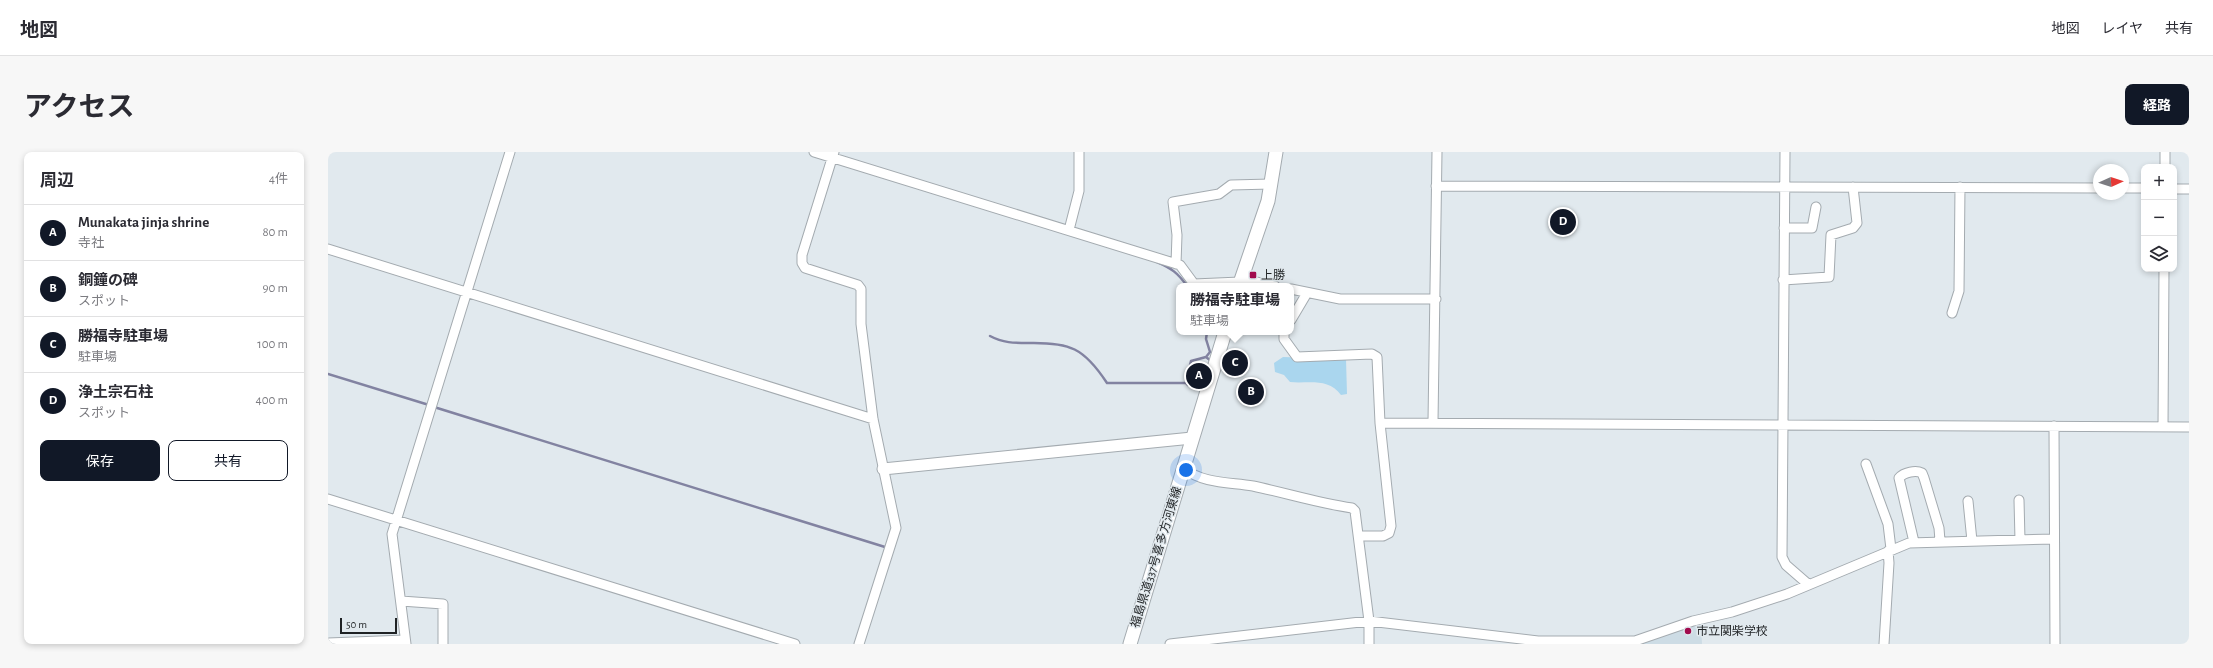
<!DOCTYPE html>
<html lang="ja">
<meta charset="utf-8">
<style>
body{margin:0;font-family:"Alegreya Sans","Noto Sans JP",sans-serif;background:#f7f7f7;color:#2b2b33}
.controls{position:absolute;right:12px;top:12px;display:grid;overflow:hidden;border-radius:8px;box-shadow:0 2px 6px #0003}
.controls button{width:36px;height:36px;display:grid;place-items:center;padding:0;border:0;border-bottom:1px solid #e1e1e2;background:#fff;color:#2b2b33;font:20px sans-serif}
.compass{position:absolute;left:1765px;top:12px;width:36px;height:36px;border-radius:50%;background:#fff;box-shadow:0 2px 6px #0003;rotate:87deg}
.scale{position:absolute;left:12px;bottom:10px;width:57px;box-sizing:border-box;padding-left:4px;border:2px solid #1f2224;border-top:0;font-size:11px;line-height:14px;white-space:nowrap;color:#1f2224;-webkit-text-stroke:3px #e1e9ee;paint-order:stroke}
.you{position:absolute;left:858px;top:318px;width:14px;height:14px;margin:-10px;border:3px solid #fff;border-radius:50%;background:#1a73e8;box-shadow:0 0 0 6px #1a73e833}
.badge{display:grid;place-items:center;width:26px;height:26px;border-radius:50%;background:#111827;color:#fff;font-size:13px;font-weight:700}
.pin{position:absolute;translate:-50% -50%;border:2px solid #fff;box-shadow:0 1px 4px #0006}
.popup{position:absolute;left:848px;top:131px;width:118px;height:52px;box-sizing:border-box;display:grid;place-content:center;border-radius:8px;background:#fff;filter:drop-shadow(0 1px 3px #0005);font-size:13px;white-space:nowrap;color:#7c7c81}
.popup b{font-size:15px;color:#2b2b33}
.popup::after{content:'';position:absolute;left:50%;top:100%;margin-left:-8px;border:8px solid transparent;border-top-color:#fff}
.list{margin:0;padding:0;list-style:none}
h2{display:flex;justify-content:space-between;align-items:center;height:52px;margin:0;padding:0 16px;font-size:17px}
h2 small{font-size:13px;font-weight:400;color:#7c7c81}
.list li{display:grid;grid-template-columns:26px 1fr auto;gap:12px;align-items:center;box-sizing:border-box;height:56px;padding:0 16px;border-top:1px solid #e1e1e2}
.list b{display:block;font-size:15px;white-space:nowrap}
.list p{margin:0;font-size:13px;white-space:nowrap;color:#7c7c81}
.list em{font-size:13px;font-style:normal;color:#7c7c81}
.actions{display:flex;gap:8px;padding:12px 16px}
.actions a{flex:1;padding:9px 0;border:1px solid #111827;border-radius:8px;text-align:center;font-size:14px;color:#111827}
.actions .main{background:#111827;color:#fff}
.icon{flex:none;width:22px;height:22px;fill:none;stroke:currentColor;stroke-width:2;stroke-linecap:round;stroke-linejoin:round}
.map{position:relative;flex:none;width:1861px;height:492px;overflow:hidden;border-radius:8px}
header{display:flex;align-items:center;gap:24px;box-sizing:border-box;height:56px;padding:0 20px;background:#fff;border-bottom:1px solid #e1e1e2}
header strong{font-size:19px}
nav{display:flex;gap:22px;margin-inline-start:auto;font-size:14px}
.intro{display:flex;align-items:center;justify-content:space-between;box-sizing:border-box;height:96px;padding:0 24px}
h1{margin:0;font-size:28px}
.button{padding:10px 18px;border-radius:8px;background:#111827;color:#fff;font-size:14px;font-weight:700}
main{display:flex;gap:24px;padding:0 24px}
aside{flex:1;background:#fff;border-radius:8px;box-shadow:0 2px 6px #0003}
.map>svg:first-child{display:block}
.built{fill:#cddce5}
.green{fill:#aad6ee}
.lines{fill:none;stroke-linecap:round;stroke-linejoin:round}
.stream{stroke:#8283a1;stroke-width:2.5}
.minor-casing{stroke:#a4abb0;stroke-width:11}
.tertiary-casing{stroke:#a4abb0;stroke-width:13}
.secondary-casing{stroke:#a4abb0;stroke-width:15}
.minor{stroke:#fff;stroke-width:9}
.tertiary{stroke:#fff;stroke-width:11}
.secondary{stroke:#fff;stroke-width:13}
.poi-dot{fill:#a10a4d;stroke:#e1e9ee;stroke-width:1.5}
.labels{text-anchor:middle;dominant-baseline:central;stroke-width:3;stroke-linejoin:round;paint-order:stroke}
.poi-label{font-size:12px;fill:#1f2224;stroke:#e1e9ee;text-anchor:start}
.street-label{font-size:12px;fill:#1f2224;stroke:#e1e9ee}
</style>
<header>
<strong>地図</strong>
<nav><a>地図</a><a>レイヤ</a><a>共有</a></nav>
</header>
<div class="intro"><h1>アクセス</h1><a class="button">経路</a></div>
<main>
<aside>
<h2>周辺<small>4件</small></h2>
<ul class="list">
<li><span class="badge">A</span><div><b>Munakata jinja shrine</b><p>寺社</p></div><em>80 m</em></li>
<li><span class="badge">B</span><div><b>銅鐘の碑</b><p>スポット</p></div><em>90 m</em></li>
<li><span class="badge">C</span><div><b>勝福寺駐車場</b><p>駐車場</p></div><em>100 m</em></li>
<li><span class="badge">D</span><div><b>浄土宗石柱</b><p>スポット</p></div><em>400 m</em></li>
</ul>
<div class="actions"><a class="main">保存</a><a>共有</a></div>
</aside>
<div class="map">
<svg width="1861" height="492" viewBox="0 0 1861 492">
<rect width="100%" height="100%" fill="#e1e9ee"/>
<!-- built -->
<path class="built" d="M 1373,470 L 1374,492 L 1272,492 Z"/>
<!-- green -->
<path class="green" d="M 955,205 L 1018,207 L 1019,242 L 1013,243 C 1000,225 980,232 962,230 L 956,223 L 947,220 L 946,211 Z"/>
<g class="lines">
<!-- stream -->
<path class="stream" d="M 829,110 C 843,116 850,121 859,134
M 662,184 C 675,191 686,191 700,191 C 742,190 756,196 779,231 L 858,231
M 878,205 L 883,209
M 0,222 L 101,253
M 877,232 L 860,233 L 858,231 L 863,209 L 878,205 L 882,200 L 878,187 L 879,180
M 106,255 L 557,395"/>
<defs>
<path id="minor" d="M 486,0 L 852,113 L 866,132 L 912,130
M 506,0 L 474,103 L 474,111 L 477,116 L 530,133 L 533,137 L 533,172 L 545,267 L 568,376 L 531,492
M 1457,0 L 1454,405 L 1458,413 L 1481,433
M 1837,15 L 1837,0
M 1108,34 L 1771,36
M 1795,36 L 1816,36
M 1846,37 L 1861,37
M 1456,76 L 1484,76 L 1488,55
M 741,78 L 751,39 L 751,0
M 0,97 L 545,267
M 848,112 L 849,83 L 845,50 L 891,42 L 903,33 L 943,32
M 914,127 L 947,134
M 1455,128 L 1501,125 L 1503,83 L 1525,76 L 1529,71 L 1525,35
M 963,137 L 1012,147 L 1108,147
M 1624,161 L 1631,139 L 1632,35
M 963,168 L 979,141
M 956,180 L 956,187 L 969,205 L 1044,202 L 1049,205 L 1052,271 L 1063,374 L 1061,381 L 1055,384 L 1031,384
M 1105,270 L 1109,0
M 1052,271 L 1861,275
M 1726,274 L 1727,492
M 1835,275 L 1836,117
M 1538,312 L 1560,372 L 1563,397
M 855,316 C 876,332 900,330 925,334 C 958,341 990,351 1024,356 L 1027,359 L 1041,469 L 1041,492
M 0,347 L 467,492
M 1691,348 L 1692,388
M 1640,349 L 1644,389
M 1586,390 L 1571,326 C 1576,320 1588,318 1594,321 L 1596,326 L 1611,376 L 1612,389
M 73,449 L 115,452 L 115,492
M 0,491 L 77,488
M 78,492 L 64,382 L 182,0
M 842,492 L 1041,469 L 1210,489 L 1307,489 L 1365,469 L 1404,460 L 1459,442 L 1581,391 L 1726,387
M 1556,492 L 1561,411 L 1560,399"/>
<path id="tertiary" d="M 555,317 L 864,286"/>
<path id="secondary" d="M 911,134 L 940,49 L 948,0
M 802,492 L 897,180"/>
</defs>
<!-- minor casing -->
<use href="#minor" class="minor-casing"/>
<!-- tertiary casing -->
<use href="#tertiary" class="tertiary-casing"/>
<!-- secondary casing -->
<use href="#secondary" class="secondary-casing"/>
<!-- minor -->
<use href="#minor" class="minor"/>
<!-- tertiary -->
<use href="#tertiary" class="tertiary"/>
<!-- secondary -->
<use href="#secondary" class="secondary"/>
</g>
<!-- markers -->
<g class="poi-dot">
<rect x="921" y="119" width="8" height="8" rx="2"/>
<circle cx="1360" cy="479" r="4"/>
</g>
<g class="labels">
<!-- poi labels -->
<g class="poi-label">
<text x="933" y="123">上勝</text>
<text x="1368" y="479">市立関柴学校</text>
</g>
<!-- street labels -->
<g class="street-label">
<text transform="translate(828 405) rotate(-73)">福島県道337号喜多方河東線</text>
</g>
</g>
</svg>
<div class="controls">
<button>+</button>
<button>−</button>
<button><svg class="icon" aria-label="layers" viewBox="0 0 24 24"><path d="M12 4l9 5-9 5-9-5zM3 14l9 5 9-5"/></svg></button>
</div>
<svg class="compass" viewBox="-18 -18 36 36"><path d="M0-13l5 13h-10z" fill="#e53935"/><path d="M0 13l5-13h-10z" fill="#7c7c81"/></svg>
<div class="scale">50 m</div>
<div class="you"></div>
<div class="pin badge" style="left:871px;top:224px">A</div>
<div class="pin badge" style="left:923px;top:240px">B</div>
<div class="pin badge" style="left:907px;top:211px">C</div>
<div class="popup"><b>勝福寺駐車場</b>駐車場</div>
<div class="pin badge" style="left:1235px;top:70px">D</div>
</div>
</main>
